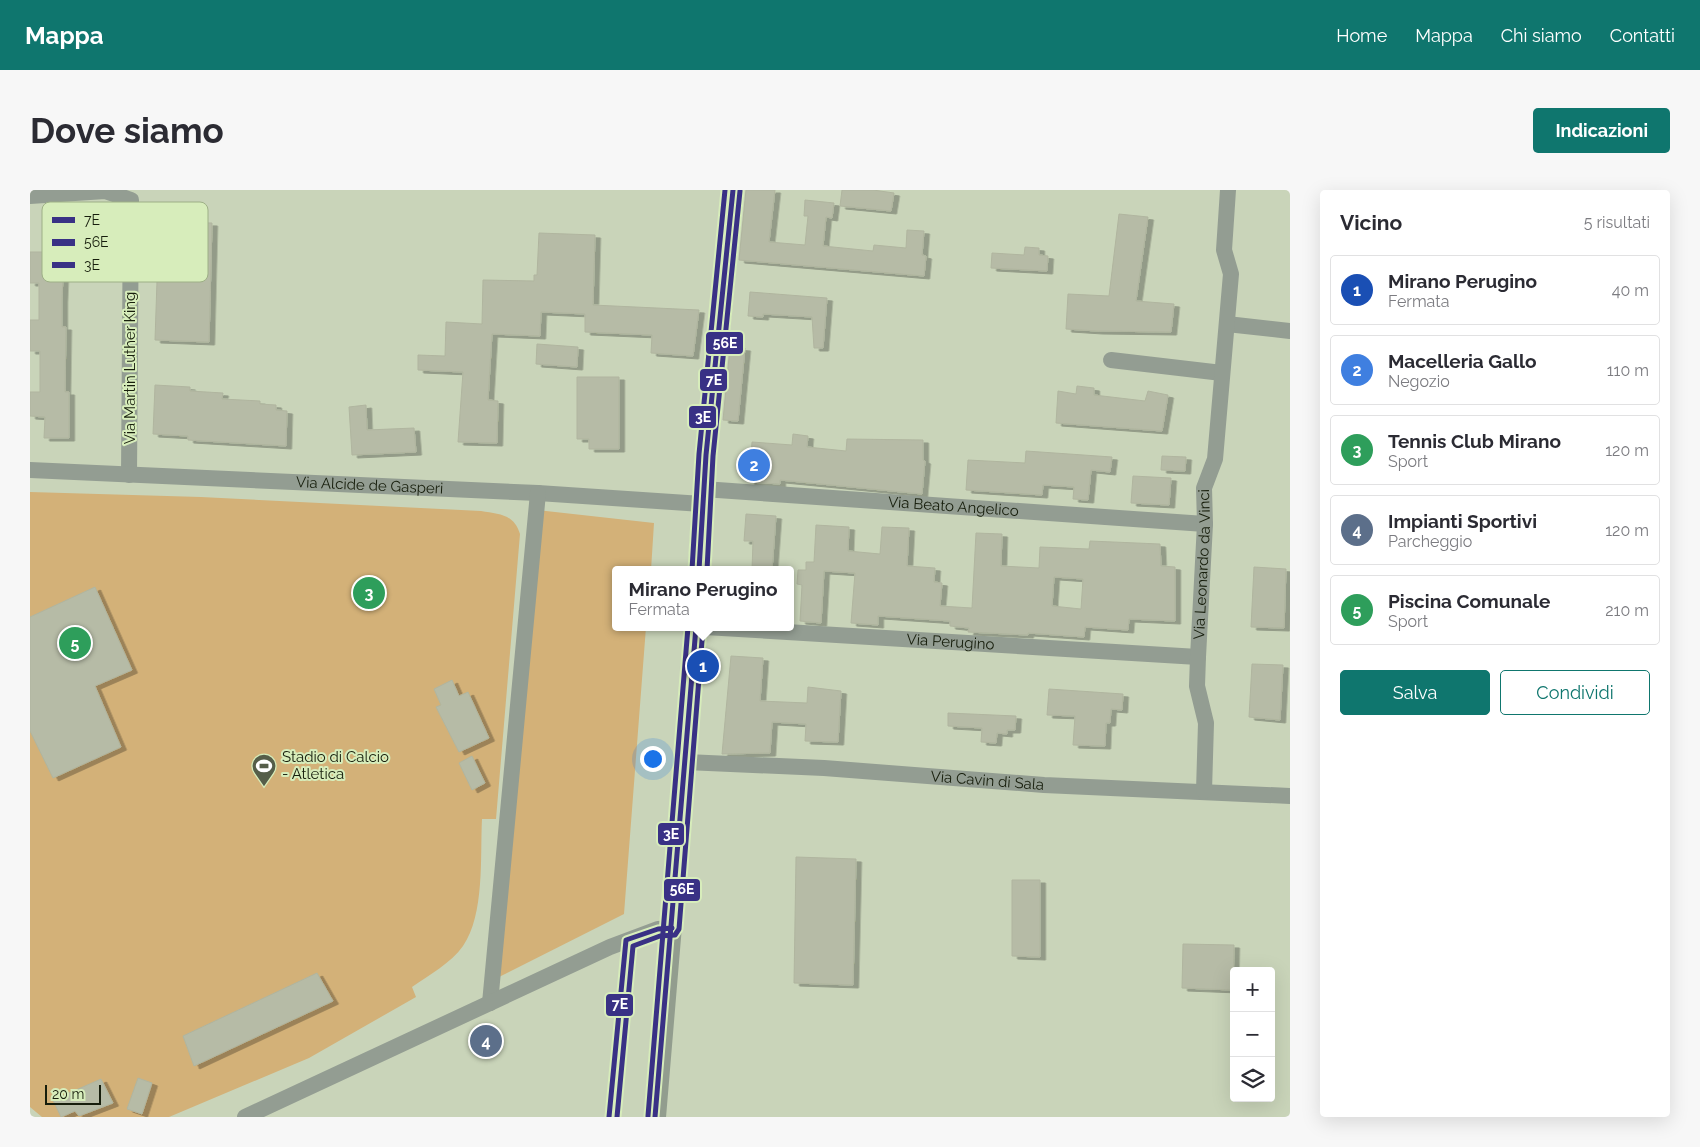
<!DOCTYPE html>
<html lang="it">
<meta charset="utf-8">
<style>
body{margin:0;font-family:Raleway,sans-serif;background:#f7f7f7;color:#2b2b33}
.controls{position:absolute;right:15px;bottom:15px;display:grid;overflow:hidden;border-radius:5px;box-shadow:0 5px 20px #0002}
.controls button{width:45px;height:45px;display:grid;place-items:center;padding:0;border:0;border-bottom:1px solid #e1e1e2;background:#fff;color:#2b2b33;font:25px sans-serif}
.scale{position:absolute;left:15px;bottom:12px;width:56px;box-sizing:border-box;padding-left:5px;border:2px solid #171e0c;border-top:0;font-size:14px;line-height:18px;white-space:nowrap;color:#171e0c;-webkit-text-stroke:4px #d7edbb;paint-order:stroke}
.you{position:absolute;left:622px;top:568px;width:18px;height:18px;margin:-12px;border:4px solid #fff;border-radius:50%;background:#1a73e8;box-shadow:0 0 0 8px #1a73e833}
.badge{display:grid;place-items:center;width:32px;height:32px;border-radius:50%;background:#0f766e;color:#fff;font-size:16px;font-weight:700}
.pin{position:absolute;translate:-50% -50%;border:2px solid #fff;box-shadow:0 1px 5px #0006}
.popup{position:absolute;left:582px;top:376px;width:182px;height:65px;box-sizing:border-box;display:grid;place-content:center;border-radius:5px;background:#fff;filter:drop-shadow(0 1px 4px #0005);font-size:16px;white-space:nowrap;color:#7c7c81}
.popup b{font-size:19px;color:#2b2b33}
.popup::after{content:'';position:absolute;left:50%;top:100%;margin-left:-10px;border:10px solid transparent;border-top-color:#fff}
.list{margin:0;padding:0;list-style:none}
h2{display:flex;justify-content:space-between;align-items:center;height:65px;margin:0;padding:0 20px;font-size:21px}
h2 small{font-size:16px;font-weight:400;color:#7c7c81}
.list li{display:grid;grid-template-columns:32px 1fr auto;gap:15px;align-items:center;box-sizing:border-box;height:70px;margin:0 10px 10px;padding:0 10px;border:1px solid #e1e1e2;border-radius:5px}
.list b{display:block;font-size:19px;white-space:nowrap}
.list p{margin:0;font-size:16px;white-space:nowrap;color:#7c7c81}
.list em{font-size:16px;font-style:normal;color:#7c7c81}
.actions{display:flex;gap:10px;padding:15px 20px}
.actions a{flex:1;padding:11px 0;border:1px solid #0f766e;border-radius:5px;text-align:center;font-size:18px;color:#0f766e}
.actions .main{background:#0f766e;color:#fff}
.icon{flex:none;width:28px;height:28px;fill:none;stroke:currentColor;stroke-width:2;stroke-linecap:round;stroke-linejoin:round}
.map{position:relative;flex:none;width:1260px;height:927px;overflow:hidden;border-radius:5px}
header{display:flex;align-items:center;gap:30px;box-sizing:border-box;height:70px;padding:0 25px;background:#0f766e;color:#fff}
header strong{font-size:24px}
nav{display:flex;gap:28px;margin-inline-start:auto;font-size:18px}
.intro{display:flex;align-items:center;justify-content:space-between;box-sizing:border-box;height:120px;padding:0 30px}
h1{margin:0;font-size:35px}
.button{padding:12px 22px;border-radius:5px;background:#0f766e;color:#fff;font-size:18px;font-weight:700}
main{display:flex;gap:30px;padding:0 30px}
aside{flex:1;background:#fff;border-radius:5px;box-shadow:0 5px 20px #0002}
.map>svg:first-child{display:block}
.green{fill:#d3b178}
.building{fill:#b6bba6;stroke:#b0b59f;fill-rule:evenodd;filter:url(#shadow)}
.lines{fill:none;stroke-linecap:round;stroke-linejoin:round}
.minor{stroke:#939d92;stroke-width:16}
.secondary{stroke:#929d8e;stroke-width:22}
.bus-1-casing{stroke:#d7edbb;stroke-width:9}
.bus-2-casing{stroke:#d7edbb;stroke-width:9}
.bus-3-casing{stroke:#d7edbb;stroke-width:9}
.bus-1{stroke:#393185;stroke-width:5}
.bus-2{stroke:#393185;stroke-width:5}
.bus-3{stroke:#393185;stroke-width:5}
.labels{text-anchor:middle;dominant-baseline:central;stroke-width:4;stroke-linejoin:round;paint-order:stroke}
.street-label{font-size:15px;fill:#171e0c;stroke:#d7edbb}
.poi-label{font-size:15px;fill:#171e0c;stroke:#d7edbb;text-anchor:start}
.key{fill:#d7edbb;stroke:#9daf86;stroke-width:1}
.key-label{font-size:14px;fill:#171e0c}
.line-badge{stroke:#d7edbb;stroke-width:2}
.badge-label{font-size:14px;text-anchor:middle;font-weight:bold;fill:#fff}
</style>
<header>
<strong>Mappa</strong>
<nav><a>Home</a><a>Mappa</a><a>Chi siamo</a><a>Contatti</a></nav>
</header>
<div class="intro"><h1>Dove siamo</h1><a class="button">Indicazioni</a></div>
<main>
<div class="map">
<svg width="1260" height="927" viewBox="0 0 1260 927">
<defs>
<filter id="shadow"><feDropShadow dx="5.5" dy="3" stdDeviation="0" flood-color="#0004"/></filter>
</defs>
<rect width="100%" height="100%" fill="#c9d4b9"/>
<!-- green -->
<path class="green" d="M 0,302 L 171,307 L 451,321 C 469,324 484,324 490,344 L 466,629 L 452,629 C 450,667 455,724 433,756 C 421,773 399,785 382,797 L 386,807 L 279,868 L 139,927 L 12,927 L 0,917 Z
M 507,320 L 624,333 L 621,380 L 586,380 L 586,437 L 616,437 L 594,724 L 467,788 Z"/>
<!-- building -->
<path class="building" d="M 716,0 L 745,0 L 739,52 L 775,55 L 778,26 L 774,26 L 775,10 L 804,13 L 802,28 L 796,27 L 793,56 L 843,61 L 844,55 L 876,58 L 877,40 L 894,41 L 892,65 L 896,66 L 894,86 L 709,70 Z
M 812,0 L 843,0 L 864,3 L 861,21 L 810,16 Z
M 1089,24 L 1118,27 L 1106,111 L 1144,114 L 1141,142 L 1067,141 L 1036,139 L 1038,104 L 1079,106 Z
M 129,32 L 182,33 L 179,152 L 125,150 Z
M 509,43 L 565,45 L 563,115 L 669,120 L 663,166 L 621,163 L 622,145 L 555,142 L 555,124 L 511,122 L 510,146 L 462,144 L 458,210 L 468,211 L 467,253 L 428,252 L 433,182 L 388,180 L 388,165 L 415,166 L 416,132 L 452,134 L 453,90 L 504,91 L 504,85 L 507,85 Z
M 19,48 L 44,48 L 43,87 L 33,86 L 32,109 L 32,137 L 36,137 L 35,202 L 39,202 L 39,248 L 14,248 L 15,227 L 0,226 L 0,202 L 10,202 L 10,161 L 0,161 L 0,130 L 9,130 L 9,93 L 0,93 L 0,62 L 19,62 Z
M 995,57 L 1009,58 L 1009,65 L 1018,66 L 1017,81 L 961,78 L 962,63 L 994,65 Z
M 720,102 L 797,108 L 793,158 L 784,158 L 782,127 L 733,124 L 733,127 L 718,126 Z
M 507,154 L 548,157 L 547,177 L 506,174 Z
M 700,157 L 715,158 L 708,231 L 693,230 Z
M 547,187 L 589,187 L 589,259 L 559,259 L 559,249 L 547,249 Z
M 125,195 L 160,197 L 160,201 L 193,203 L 192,209 L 230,211 L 230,214 L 246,215 L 246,220 L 257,221 L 256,256 L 158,250 L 158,246 L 123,244 Z
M 1047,196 L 1064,198 L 1064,205 L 1115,211 L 1118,201 L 1138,205 L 1132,241 L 1026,233 L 1028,201 L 1046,204 Z
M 336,215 L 337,240 L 384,238 L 386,262 L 322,265 L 319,217 Z
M 763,244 L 778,246 L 777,257 L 816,261 L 817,249 L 893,250 L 893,270 L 895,271 L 892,304 L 750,290 L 750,294 L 719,292 L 722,252 L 762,255 Z
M 996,261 L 1082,267 L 1080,282 L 1061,280 L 1058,310 L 1043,309 L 1044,297 L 1013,295 L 1012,305 L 936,300 L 938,270 L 995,273 Z
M 1132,266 L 1156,267 L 1155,281 L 1131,280 Z
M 1103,286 L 1141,288 L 1139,315 L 1101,313 Z
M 716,324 L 746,326 L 742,380 L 722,380 L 723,351 L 714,351 Z
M 786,335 L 819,337 L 818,361 L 850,364 L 852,337 L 879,338 L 877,376 L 905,378 L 904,392 L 912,393 L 910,416 L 942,418 L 946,343 L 972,344 L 971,376 L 1009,378 L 1010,357 L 1059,359 L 1060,351 L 1130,354 L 1131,376 L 1145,377 L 1145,431 L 1099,429 L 1098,440 L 1055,437 L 1054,447 L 998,443 L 998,445 L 938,442 L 939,438 L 920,436 L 920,431 L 848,426 L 848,435 L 821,433 L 825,383 L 794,381 L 791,433 L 770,431 L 772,395 L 767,394 L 768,380 L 776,380 L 776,372 L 784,372 ZM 1024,387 L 1053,389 L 1051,419 L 1022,416 Z
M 1224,377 L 1256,379 L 1254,438 L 1221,437 Z
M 65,397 L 102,480 L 65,496 L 91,557 L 23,588 L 0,541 L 0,427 Z
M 701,466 L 733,468 L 730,511 L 777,513 L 778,497 L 811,501 L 808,552 L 775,551 L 776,534 L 742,532 L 740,563 L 692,564 Z
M 1222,474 L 1253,475 L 1250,530 L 1219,527 Z
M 422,490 L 429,506 L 438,502 L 459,548 L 429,562 L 406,517 L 411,515 L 404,499 Z
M 1019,499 L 1093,504 L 1092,520 L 1081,519 L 1080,533 L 1076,533 L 1075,556 L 1043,555 L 1045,526 L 1017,525 Z
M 918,523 L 986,526 L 985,540 L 977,540 L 977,544 L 967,543 L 966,553 L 951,552 L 952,538 L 918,536 Z
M 442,566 L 455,593 L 442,600 L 429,573 Z
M 766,667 L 826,669 L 823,795 L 764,793 Z
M 982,690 L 1010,690 L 1010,767 L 982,766 Z
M 1153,754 L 1204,755 L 1203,800 L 1152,798 Z
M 287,783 L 303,811 L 164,876 L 153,846 Z
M 108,888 L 122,893 L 112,924 L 97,919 Z
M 71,889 L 83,913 L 49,926 L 45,921 L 31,927 L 23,910 Z"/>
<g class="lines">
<!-- minor -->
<g class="minor">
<path d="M 0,6 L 75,1 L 101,10 L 99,285"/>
<path d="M 1197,134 L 1260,141"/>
<path d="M 1081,170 L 1192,183"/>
<path id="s1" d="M 0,280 L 508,303 L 672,314"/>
<path id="s2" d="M 673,299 L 1175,334"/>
<path id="s3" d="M 675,437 L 1168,467"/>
<path id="s4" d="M 656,572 L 794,578 L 1014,595 L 1260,606"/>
<path id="s5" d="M 1174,601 L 1176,533 L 1167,496 L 1168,467 L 1175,334 L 1174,298 L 1185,269 L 1201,84 L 1194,60 L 1198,0"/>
<path d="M 460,813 L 508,303"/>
<path d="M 215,927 L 580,757 L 628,739 L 642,738"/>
</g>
<!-- secondary -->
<path class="secondary" d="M 669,380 L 676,265 L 703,0
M 625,927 L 666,437"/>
<defs>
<path id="bus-1" d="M 669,380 L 676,265 L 703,0
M 579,927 L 596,750 L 628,739 L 642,738
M 625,927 L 666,437"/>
<path id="bus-2" d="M 677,380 L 683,266 L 710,1
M 587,927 L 603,756 L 630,746 L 645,745 L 649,739 L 673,438"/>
<path id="bus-3" d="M 662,380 L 669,264 L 695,0
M 618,926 L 658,437"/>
</defs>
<!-- bus-1 casing -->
<use href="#bus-1" class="bus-1-casing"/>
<!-- bus-2 casing -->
<use href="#bus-2" class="bus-2-casing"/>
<!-- bus-3 casing -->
<use href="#bus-3" class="bus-3-casing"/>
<!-- bus-1 -->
<use href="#bus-1" class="bus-1"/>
<!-- bus-2 -->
<use href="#bus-2" class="bus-2"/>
<!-- bus-3 -->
<use href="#bus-3" class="bus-3"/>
</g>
<!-- icons -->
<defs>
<symbol id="stadium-pin" viewBox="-11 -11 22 30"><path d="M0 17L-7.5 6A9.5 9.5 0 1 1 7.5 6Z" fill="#555e49" stroke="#d7edbb"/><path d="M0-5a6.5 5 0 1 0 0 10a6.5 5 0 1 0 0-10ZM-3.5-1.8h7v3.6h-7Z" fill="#fff"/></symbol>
</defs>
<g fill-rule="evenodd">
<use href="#stadium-pin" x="220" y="562" width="28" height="38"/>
</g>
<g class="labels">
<!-- street labels -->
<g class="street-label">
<text transform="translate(100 178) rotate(-90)">Via Martin Luther King</text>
<text stroke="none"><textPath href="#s1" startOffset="340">Via Alcide de Gasperi</textPath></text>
<text stroke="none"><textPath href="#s2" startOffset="251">Via Beato Angelico</textPath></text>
<text stroke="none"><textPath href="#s5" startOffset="228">Via Leonardo da Vinci</textPath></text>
<text stroke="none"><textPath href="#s3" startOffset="246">Via Perugino</textPath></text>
<text stroke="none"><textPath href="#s4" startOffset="302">Via Cavin di Sala</textPath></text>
</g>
<!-- poi labels -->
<g class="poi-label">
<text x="252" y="567">Stadio di Calcio<tspan x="252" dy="17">- Atletica</tspan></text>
</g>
</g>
<!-- legend -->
<rect x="12" y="12" width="166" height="80" rx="8" class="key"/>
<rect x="22" y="27" width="23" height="6" fill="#393185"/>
<rect x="22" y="49" width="23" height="7" fill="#393185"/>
<rect x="22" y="72" width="23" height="6" fill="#393185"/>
<g class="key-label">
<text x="54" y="35">7E</text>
<text x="54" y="57">56E</text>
<text x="54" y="80">3E</text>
</g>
<g class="line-badge">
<rect x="675" y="141" width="39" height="24" rx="5" fill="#393185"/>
<rect x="669" y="178" width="29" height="24" rx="5" fill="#393185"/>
<rect x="658" y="215" width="29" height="24" rx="5" fill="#393185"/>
<rect x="627" y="632" width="28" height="24" rx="5" fill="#393185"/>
<rect x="633" y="688" width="38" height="24" rx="5" fill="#393185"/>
<rect x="575" y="803" width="29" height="24" rx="5" fill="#393185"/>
</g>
<g class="badge-label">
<text x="695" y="158">56E</text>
<text x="684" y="195">7E</text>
<text x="673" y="232">3E</text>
<text x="641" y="649">3E</text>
<text x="652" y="704">56E</text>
<text x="590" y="819">7E</text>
</g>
</svg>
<div class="controls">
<button>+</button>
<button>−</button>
<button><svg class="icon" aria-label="layers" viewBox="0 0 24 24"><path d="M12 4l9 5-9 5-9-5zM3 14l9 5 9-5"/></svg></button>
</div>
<div class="scale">20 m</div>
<div class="you"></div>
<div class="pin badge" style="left:673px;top:476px;background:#1a4fb4">1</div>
<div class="popup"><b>Mirano Perugino</b>Fermata</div>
<div class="pin badge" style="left:724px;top:275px;background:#3f7fe0">2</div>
<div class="pin badge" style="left:339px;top:403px;background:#2e9e5b">3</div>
<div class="pin badge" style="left:456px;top:851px;background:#5c6f8a">4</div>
<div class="pin badge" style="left:45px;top:453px;background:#2e9e5b">5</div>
</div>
<aside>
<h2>Vicino<small>5 risultati</small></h2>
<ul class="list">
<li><span class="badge" style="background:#1a4fb4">1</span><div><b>Mirano Perugino</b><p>Fermata</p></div><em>40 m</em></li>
<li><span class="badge" style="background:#3f7fe0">2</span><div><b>Macelleria Gallo</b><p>Negozio</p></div><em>110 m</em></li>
<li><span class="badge" style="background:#2e9e5b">3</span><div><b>Tennis Club Mirano</b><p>Sport</p></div><em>120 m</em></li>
<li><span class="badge" style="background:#5c6f8a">4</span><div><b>Impianti Sportivi</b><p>Parcheggio</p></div><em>120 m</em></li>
<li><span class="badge" style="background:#2e9e5b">5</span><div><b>Piscina Comunale</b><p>Sport</p></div><em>210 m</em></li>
</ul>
<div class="actions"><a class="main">Salva</a><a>Condividi</a></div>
</aside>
</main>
